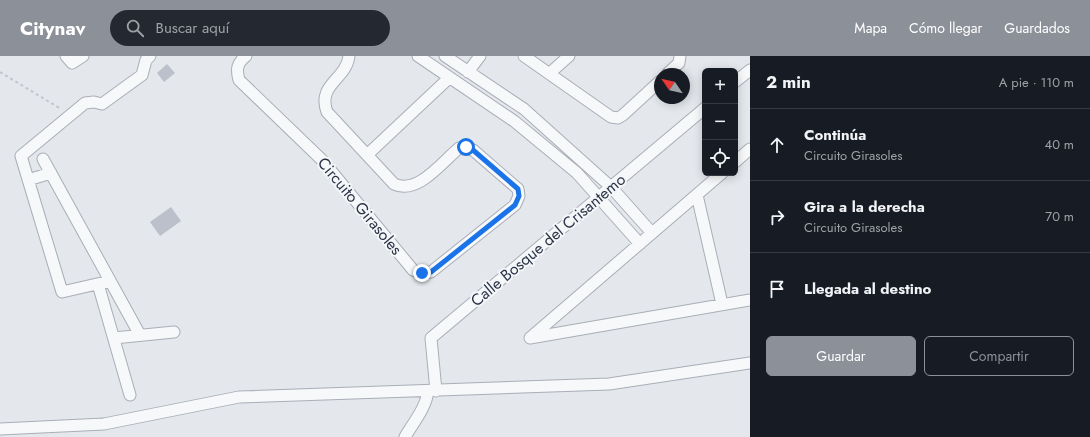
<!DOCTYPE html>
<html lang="es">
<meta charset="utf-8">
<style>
body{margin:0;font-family:Jost,sans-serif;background:#242831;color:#f1f3f6}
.controls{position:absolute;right:12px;top:12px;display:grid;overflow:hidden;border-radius:6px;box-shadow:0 2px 10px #0003}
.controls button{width:36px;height:36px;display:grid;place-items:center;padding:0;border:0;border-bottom:1px solid #363941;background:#171b24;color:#f1f3f6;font:20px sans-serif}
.compass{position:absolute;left:654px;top:12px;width:36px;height:36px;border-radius:50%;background:#171b24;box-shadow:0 2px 10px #0003;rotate:304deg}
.stop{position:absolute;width:12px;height:12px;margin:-9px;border:3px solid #1a73e8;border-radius:50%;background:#fff}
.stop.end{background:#1a73e8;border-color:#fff;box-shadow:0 1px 4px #0008}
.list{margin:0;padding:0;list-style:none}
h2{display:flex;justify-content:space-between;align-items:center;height:52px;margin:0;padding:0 16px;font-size:17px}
h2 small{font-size:13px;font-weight:400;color:#9ea1a6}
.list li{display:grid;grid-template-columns:26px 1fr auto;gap:12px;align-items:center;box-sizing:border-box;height:72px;padding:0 16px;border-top:1px solid #363941}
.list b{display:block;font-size:15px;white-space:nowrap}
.list p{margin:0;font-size:13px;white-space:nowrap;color:#9ea1a6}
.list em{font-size:13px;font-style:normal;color:#9ea1a6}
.actions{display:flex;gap:8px;padding:12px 16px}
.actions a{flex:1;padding:9px 0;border:1px solid #8c9099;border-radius:6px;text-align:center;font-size:14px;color:#8c9099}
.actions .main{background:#8c9099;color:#fff}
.icon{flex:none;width:22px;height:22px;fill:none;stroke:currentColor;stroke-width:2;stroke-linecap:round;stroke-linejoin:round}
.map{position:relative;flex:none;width:750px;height:381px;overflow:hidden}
header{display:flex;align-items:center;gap:24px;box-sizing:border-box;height:56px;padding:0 20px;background:#8c9099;color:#fff}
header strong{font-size:19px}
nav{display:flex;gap:22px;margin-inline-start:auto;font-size:14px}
.search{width:280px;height:36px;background:#242831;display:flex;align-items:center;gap:10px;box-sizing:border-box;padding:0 14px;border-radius:22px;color:#9ea1a6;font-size:15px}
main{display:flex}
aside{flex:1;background:#171b24}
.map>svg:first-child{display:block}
.building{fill:#bbc0ca}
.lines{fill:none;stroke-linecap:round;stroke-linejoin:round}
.street-casing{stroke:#a9aeb7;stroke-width:13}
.path{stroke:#c2c5cb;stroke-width:2;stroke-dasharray:3 3;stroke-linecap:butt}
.street{stroke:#f7f8fa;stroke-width:11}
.route{stroke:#1a73e8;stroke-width:5}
.labels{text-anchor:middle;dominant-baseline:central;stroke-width:4;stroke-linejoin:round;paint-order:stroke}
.street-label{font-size:16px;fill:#2b3445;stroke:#f4f6f9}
</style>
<header>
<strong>Citynav</strong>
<div class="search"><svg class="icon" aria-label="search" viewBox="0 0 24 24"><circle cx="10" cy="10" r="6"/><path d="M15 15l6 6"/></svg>Buscar aquí</div>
<nav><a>Mapa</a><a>Cómo llegar</a><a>Guardados</a></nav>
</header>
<main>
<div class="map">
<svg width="750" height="381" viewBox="0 0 750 381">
<rect width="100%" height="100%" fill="#e4e7ec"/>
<!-- building -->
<path class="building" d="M 167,8 L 175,17 L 164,26 L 157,17 Z
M 171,151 L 181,165 L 160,180 L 150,166 Z"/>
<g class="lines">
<defs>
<path id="street" d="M 66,0 L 72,7 L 83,0
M 246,0 C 237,7 236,13 239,24 L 322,104 L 413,214 L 422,217 L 431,216 L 515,149 L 519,140 L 518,133 L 473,94 L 459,92 C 442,106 418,139 394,128 L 327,56 C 317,28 346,24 349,0
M 418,0 L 514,65 L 577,117 L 640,188
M 445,0 L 524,53 L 611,131 L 652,177
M 524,0 L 611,61 L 618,62 L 623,59 L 660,25
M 468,16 L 480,0
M 550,17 L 569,0
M 667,18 L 679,7 L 680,0
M 735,26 L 750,14
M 367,99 L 449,22
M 43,103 L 140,279
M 735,106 L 750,93
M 28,124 L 51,117
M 697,139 L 722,248
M 110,225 L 62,236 L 21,100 L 85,47 L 94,46 L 102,48 L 142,19 L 146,4 L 150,0
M 98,228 L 130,339
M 114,282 L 174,276
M 530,282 L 722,117
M 530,282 L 750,244
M 436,335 L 431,282 L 705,52
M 0,373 L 104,368 L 239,341 L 609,328 L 750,307
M 405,381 C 413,367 426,352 428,335"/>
</defs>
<!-- street casing -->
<use href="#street" class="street-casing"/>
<!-- path -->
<path class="path" d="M 0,16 L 61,53"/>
<!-- street -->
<use href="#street" class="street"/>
</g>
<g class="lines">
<!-- route -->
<path class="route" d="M 422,217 L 431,216 L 515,149 L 519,140 L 518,133 L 473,94 L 466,91"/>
</g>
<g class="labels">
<!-- street labels -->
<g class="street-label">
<text transform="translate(360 150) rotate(50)">Circuito Girasoles</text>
<text transform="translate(548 184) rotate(-40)">Calle Bosque del Crisantemo</text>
</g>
</g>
</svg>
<div class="controls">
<button>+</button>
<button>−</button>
<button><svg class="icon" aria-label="locate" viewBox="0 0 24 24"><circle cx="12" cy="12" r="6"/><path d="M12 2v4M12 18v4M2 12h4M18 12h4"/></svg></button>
</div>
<svg class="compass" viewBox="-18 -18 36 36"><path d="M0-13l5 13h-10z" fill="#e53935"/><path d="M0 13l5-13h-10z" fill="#9ea1a6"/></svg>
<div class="stop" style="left:466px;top:91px"></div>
<div class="stop end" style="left:422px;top:217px"></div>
</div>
<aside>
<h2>2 min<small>A pie · 110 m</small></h2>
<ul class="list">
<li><svg class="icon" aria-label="ahead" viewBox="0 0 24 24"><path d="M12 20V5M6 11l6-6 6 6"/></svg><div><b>Continúa</b><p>Circuito Girasoles</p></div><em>40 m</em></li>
<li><svg class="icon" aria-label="right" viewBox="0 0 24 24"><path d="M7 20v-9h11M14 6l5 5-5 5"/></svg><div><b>Gira a la derecha</b><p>Circuito Girasoles</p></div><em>70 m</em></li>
<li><svg class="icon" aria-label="arrive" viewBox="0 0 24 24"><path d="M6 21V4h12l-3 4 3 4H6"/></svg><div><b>Llegada al destino</b></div></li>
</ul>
<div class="actions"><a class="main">Guardar</a><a>Compartir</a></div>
</aside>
</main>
